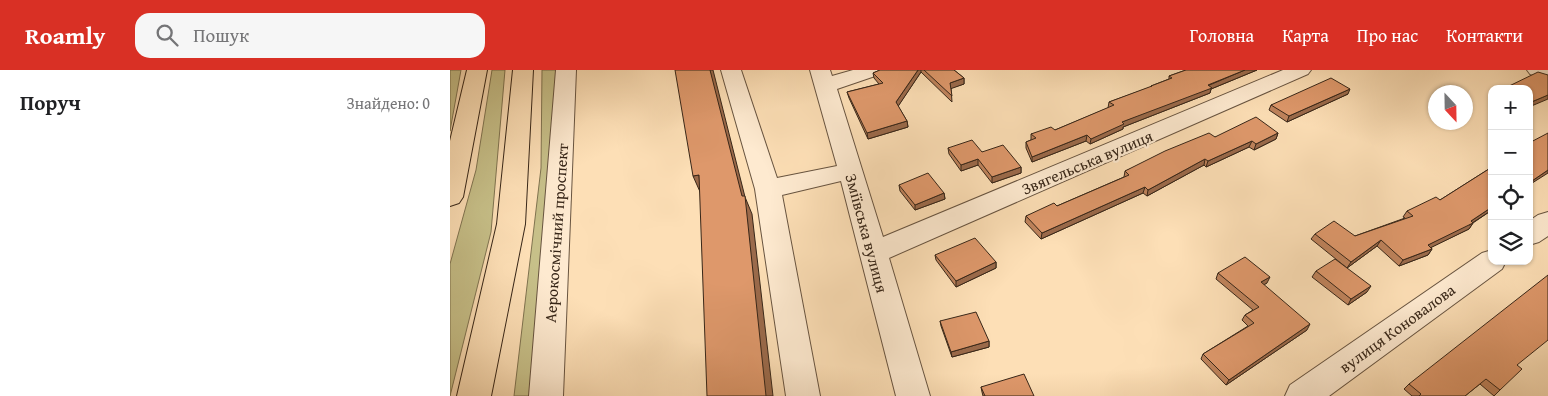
<!DOCTYPE html>
<html lang="uk">
<meta charset="utf-8">
<style>
body{margin:0;font-family:"Gentium Book Plus",serif;background:#f6f6f6;color:#202124}
.controls{position:absolute;right:15px;top:15px;display:grid;overflow:hidden;border-radius:10px;box-shadow:0 1px 4px #0004}
.controls button{width:45px;height:45px;display:grid;place-items:center;padding:0;border:0;border-bottom:1px solid #e0e0e0;background:#fff;color:#202124;font:25px sans-serif}
.compass{position:absolute;left:978px;top:15px;width:45px;height:45px;border-radius:50%;background:#fff;box-shadow:0 1px 4px #0004;rotate:158deg}
.list{margin:0;padding:0;list-style:none}
h2{display:flex;justify-content:space-between;align-items:center;height:65px;margin:0;padding:0 20px;font-size:21px}
h2 small{font-size:16px;font-weight:400;color:#757577}
.icon{flex:none;width:28px;height:28px;fill:none;stroke:currentColor;stroke-width:2;stroke-linecap:round;stroke-linejoin:round}
.map{position:relative;flex:none;width:1098px;height:326px;overflow:hidden}
header{display:flex;align-items:center;gap:30px;box-sizing:border-box;height:70px;padding:0 25px;background:#d93025;color:#fff}
header strong{font-size:24px}
nav{display:flex;gap:28px;margin-inline-start:auto;font-size:18px}
.search{width:350px;height:45px;background:#f6f6f6;display:flex;align-items:center;gap:12px;box-sizing:border-box;padding:0 18px;border-radius:15px;color:#757577;font-size:19px}
main{display:flex}
aside{flex:1;background:#fff}
.map>svg:first-child{display:block}
.green{fill:#c7c089;stroke:#7f7350}
.lines{fill:none;stroke-linecap:round;stroke-linejoin:round}
.minor-casing{stroke:#685440;stroke-width:2}
.major-casing{stroke:#372618;stroke-width:2}
.minor{fill:#feead0;fill-rule:evenodd}
.major{fill:#fddfb6;fill-rule:evenodd}
.wall{fill:#bf835c;stroke:#372618}
.shaded-wall{fill:#9b6a4b;stroke:#372618}
.building{fill:#de986b;stroke:#372618}
.labels{text-anchor:middle;dominant-baseline:central;stroke-width:4.5;stroke-linejoin:round;paint-order:stroke}
.street-label{font-size:16px;fill:#372618;stroke:#feead0}
</style>
<header>
<strong>Roamly</strong>
<div class="search"><svg class="icon" aria-label="search" viewBox="0 0 24 24"><circle cx="10" cy="10" r="6"/><path d="M15 15l6 6"/></svg>Пошук</div>
<nav><a>Головна</a><a>Карта</a><a>Про нас</a><a>Контакти</a></nav>
</header>
<main>
<aside>
<h2>Поруч<small>Знайдено: 0</small></h2>
<ul class="list">
</ul>
</aside>
<div class="map">
<svg width="1098" height="326" viewBox="0 0 1098 326">
<rect width="100%" height="100%" fill="#fddfb6"/>
<filter id="stains"><feTurbulence type="fractalNoise" baseFrequency=".004" numOctaves="4"/><feColorMatrix values="0 0 0 0 .2 0 0 0 0 .09 0 0 0 0 .02 0 0 0 .5 -.17"/></filter>
<radialGradient id="worn" r=".72"><stop offset=".6" stop-color="#630" stop-opacity="0"/><stop offset="1" stop-color="#630" stop-opacity=".3"/></radialGradient>
<!-- green -->
<path class="green" d="M 0,0 L 11,0 L 0,61 Z
M 42,0 L 55,0 L 41,162 L 0,326 L 0,194 L 26,100 Z
M 92,0 L 108,0 L 86,326 L 64,326 L 91,98 Z"/>
<g class="lines">
<defs>
<path id="minor" d="M 106,0 L 126,0 L 113,326 L 79,326 Z
M 271,0 L 291,0 L 327,108 L 387,96 L 360,0 L 380,0 L 382,6 L 403,0 L 434,0 L 431,4 L 387,19 L 433,167 L 833,0 L 861,0 L 858,4 L 439,188 L 480,326 L 446,326 L 391,111 L 332,125 L 370,326 L 336,326 L 305,119 Z
M 1077,0 L 1098,0 L 1098,11 L 1080,4 Z
M 1098,142 L 1098,166 L 1089,172 L 1079,175 L 1079,151 L 1088,145 Z
M 1042,180 L 1042,191 L 1056,191 L 1052,199 L 879,326 L 835,326 L 840,315 L 1032,183 Z"/>
<path id="major" d="M 17,0 L 37,0 L 13,127 L 9,133 L 0,136 L 0,71 Z
M 63,0 L 83,0 L 75,154 L 41,326 L 7,326 L 47,154 Z"/>
</defs>
<!-- minor casing -->
<use href="#minor" class="minor-casing"/>
<!-- major casing -->
<use href="#major" class="major-casing"/>
<!-- minor -->
<use href="#minor" class="minor"/>
<!-- major -->
<use href="#major" class="major"/>
</g>
<!-- wall -->
<path class="wall" d="M 430,0 L 504,0 L 514,8 L 514,14 L 501,18 L 502,32 L 471,2 L 448,36 L 457,51 L 458,57 L 418,69 L 399,28 L 397,22 L 429,14 L 424,8 L 423,3 Z
M 736,0 L 807,0 L 761,19 L 760,23 L 673,57 L 673,59 L 640,74 L 636,71 L 582,92 L 576,78 L 576,72 L 581,70 L 581,64 L 605,60 L 658,38 L 659,32 L 701,17 L 701,16 L 719,9 L 719,6 Z
M 898,24 L 837,52 L 819,40 L 821,35 Z
M 828,63 L 826,69 L 804,80 L 799,77 L 756,97 L 754,95 L 697,126 L 693,123 L 591,169 L 575,152 L 576,146 L 607,136 L 674,107 L 675,101 L 765,67 Z
M 498,78 L 532,82 L 571,97 L 571,103 L 542,113 L 528,95 L 511,101 L 499,84 Z
M 1042,97 L 1042,140 L 1023,153 L 1019,159 L 981,177 L 982,179 L 978,185 L 949,196 L 927,176 L 897,198 L 861,169 L 865,164 L 905,166 L 955,148 L 953,147 L 957,141 L 990,130 Z
M 449,115 L 494,123 L 495,129 L 465,140 L 450,121 Z
M 485,185 L 546,192 L 546,198 L 506,217 L 486,190 Z
M 866,201 L 917,222 L 898,235 L 862,207 Z
M 768,203 L 817,213 L 813,215 L 857,260 L 776,315 L 751,289 L 753,284 L 798,256 L 792,250 L 795,245 L 803,240 L 766,209 Z
M 490,251 L 539,271 L 539,277 L 502,287 L 491,256 Z
M 1067,295 L 1050,320 L 1044,326 L 1030,314 L 1015,326 L 962,326 L 954,319 L 959,314 Z
M 531,317 L 584,326 L 533,326 L 532,322 Z"/>
<!-- shaded-wall -->
<path class="shaded-wall" d="M 260,0 L 263,0 L 295,127 L 302,144 L 323,326 L 315,326 Z
M 468,0 L 471,0 L 471,2 L 447,38 L 446,32 Z
M 795,0 L 807,0 L 761,19 L 760,23 L 673,57 L 673,59 L 640,74 L 641,69 L 672,52 Z
M 514,8 L 514,14 L 500,19 L 500,13 Z
M 900,19 L 898,24 L 837,52 L 839,46 Z
M 1098,25 L 1098,29 L 1079,37 L 1079,33 Z
M 457,51 L 458,57 L 418,69 L 417,63 Z
M 828,63 L 826,69 L 804,80 L 806,74 Z
M 637,65 L 636,71 L 582,92 L 582,87 Z
M 802,71 L 799,77 L 756,97 L 758,91 Z
M 528,89 L 528,95 L 511,101 L 511,95 Z
M 755,89 L 754,95 L 697,126 L 698,120 Z
M 571,97 L 571,103 L 542,113 L 542,107 Z
M 1098,100 L 1098,103 L 1079,115 L 1079,113 Z
M 249,105 L 251,124 L 243,106 Z
M 695,117 L 693,123 L 591,169 L 592,163 Z
M 494,123 L 495,129 L 465,140 L 465,135 Z
M 1042,137 L 1042,140 L 1019,155 L 1023,153 L 1019,159 L 974,181 L 978,175 L 1021,151 Z
M 931,170 L 927,176 L 897,198 L 901,192 Z
M 982,179 L 978,185 L 949,196 L 953,190 Z
M 546,192 L 546,198 L 506,217 L 506,211 Z
M 820,207 L 817,213 L 808,218 L 811,212 Z
M 921,216 L 917,222 L 898,235 L 901,229 Z
M 860,254 L 857,260 L 776,315 L 779,310 Z
M 539,271 L 539,277 L 502,287 L 501,282 Z"/>
<!-- building -->
<path class="building" d="M 225,0 L 260,0 L 292,126 L 295,126 L 316,326 L 257,326 L 249,105 L 243,106 Z
M 430,0 L 468,0 L 446,32 L 457,51 L 417,63 L 397,22 L 433,13 L 423,3 Z
M 474,0 L 504,0 L 514,8 L 500,13 L 502,26 Z
M 736,0 L 795,0 L 758,15 L 762,18 L 672,52 L 674,54 L 641,69 L 637,65 L 582,87 L 576,72 L 586,68 L 581,64 L 601,57 L 605,60 L 664,35 L 659,32 L 702,16 L 701,16 L 722,8 L 719,6 Z
M 1088,2 L 1098,5 L 1098,25 L 1079,33 L 1079,19 L 1053,19 Z
M 881,8 L 900,19 L 839,46 L 821,35 Z
M 806,47 L 828,63 L 806,74 L 802,71 L 758,91 L 755,89 L 698,120 L 695,117 L 592,163 L 576,146 L 604,133 L 607,136 L 679,105 L 675,101 L 715,81 L 759,63 L 765,67 Z
M 1098,63 L 1098,100 L 1079,113 L 1079,73 Z
M 522,70 L 532,82 L 553,75 L 571,97 L 542,107 L 528,89 L 511,95 L 498,78 Z
M 1042,97 L 1042,137 L 1021,151 L 1023,153 L 978,175 L 982,179 L 953,190 L 931,170 L 901,192 L 865,164 L 884,151 L 905,166 L 963,146 L 957,141 L 986,127 L 990,130 Z
M 478,103 L 494,123 L 465,135 L 449,115 Z
M 525,168 L 546,192 L 506,211 L 485,185 Z
M 795,187 L 820,207 L 811,212 L 860,254 L 779,310 L 753,284 L 804,253 L 795,245 L 809,237 L 768,203 Z
M 885,189 L 921,216 L 901,229 L 866,201 Z
M 1098,205 L 1098,270 L 1067,295 L 1072,299 L 1050,320 L 1036,309 L 1015,326 L 969,326 L 971,324 L 959,314 Z
M 526,242 L 539,271 L 501,282 L 490,251 Z
M 574,304 L 584,326 L 535,326 L 531,317 Z"/>
<g class="labels">
<!-- street labels -->
<g class="street-label">
<text transform="translate(637 92) rotate(-23)">Звягельська вулиця</text>
<text transform="translate(106 163) rotate(-86)">Аерокосмічний проспект</text>
<text transform="translate(417 163) rotate(75)">Зміївська вулиця</text>
<text transform="translate(947 258) rotate(-36)">вулиця Коновалова</text>
</g>
</g>
<rect width="100%" height="100%" filter="url(#stains)"/>
<rect width="100%" height="100%" fill="url(#worn)"/>
</svg>
<div class="controls">
<button>+</button>
<button>−</button>
<button><svg class="icon" aria-label="locate" viewBox="0 0 24 24"><circle cx="12" cy="12" r="6"/><path d="M12 2v4M12 18v4M2 12h4M18 12h4"/></svg></button>
<button><svg class="icon" aria-label="layers" viewBox="0 0 24 24"><path d="M12 4l9 5-9 5-9-5zM3 14l9 5 9-5"/></svg></button>
</div>
<svg class="compass" viewBox="-18 -18 36 36"><path d="M0-13l5 13h-10z" fill="#e53935"/><path d="M0 13l5-13h-10z" fill="#757577"/></svg>
</div>
</main>
